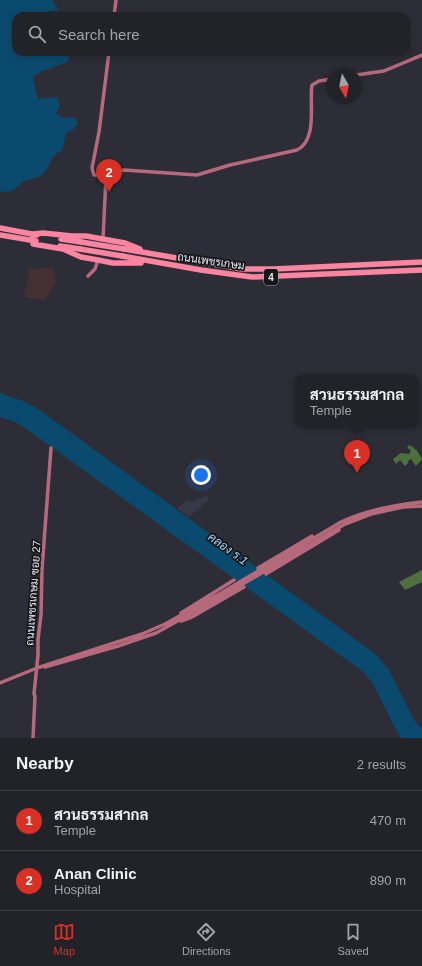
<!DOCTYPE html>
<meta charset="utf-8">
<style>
body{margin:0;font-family:Helvetica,Sarabun,sans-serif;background:#2a2a31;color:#f1f3f6}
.compass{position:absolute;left:326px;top:68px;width:36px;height:36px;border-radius:50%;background:#222229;box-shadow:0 2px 10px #0003;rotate:171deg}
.you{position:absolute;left:201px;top:475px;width:14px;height:14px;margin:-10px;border:3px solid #fff;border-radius:50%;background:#1a73e8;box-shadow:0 0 0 6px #1a73e833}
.badge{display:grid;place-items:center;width:26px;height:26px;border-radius:50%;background:#d93025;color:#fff;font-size:13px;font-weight:700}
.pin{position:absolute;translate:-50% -33px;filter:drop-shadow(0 1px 2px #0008)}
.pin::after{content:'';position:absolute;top:21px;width:14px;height:12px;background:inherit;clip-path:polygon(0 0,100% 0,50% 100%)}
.popup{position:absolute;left:295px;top:375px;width:124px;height:52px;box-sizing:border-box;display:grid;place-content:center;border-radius:8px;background:#222229;filter:drop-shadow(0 1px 3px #0005);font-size:13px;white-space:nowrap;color:#a2a4a8}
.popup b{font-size:15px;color:#f1f3f6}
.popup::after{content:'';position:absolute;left:50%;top:100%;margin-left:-8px;border:8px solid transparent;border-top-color:#222229}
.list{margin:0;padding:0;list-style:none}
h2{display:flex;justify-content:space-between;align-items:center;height:52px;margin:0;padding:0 16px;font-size:17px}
h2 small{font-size:13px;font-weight:400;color:#a2a4a8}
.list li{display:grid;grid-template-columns:26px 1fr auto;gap:12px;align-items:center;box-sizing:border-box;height:60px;padding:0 16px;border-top:1px solid #3f3f46}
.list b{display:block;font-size:15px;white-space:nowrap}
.list p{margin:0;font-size:13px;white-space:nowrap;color:#a2a4a8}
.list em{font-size:13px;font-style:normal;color:#a2a4a8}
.icon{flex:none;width:22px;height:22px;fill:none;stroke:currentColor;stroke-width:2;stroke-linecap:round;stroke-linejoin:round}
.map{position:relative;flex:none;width:422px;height:738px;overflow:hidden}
.search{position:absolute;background:#222229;box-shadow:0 2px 10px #0003;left:12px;right:12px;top:12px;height:44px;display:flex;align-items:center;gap:10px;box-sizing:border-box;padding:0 14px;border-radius:12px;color:#a2a4a8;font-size:15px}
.sheet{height:172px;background:#222229}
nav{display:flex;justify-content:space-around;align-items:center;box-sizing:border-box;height:56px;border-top:1px solid #3f3f46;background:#222229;font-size:11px;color:#a2a4a8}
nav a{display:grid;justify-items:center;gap:2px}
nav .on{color:#d93025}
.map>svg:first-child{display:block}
.built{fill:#373746}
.education{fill:#442f32}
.forest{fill:#4e703e}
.water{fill:#0b4a6f}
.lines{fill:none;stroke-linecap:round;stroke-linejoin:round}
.secondary{stroke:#b5697a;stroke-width:3.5}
.highway{stroke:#fb85a1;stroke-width:5.5}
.highway-bridge{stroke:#fb85a1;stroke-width:5.5}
.labels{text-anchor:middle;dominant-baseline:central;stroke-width:3.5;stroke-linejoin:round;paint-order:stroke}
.shield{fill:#16161a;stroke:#a6a7ac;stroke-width:1}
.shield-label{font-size:10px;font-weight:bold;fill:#e4e5eb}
.street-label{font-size:11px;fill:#e4e5eb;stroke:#16161a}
.water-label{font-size:12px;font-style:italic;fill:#a7d6f9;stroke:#16161a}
</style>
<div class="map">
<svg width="422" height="738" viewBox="0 0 422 738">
<rect width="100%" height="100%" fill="#2d2d37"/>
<!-- built -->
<path class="built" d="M 206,496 L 210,499 L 189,517 L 177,508 L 189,500 L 191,502 Z"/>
<!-- education -->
<path class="education" d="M 29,267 L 35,269 L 53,267 L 56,280 L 57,281 L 45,300 L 24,297 L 28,280 Z"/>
<!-- forest -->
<path class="forest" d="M 409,445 L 412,447 L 413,446 L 415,450 L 416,449 L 422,459 L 416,466 L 411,459 L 408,461 L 408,463 L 405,466 L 400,460 L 396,464 L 393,459 L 401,453 L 409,454 L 411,450 L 407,448 Z
M 422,570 L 422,582 L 405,590 L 399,582 Z"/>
<!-- water -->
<path class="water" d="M 0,0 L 54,0 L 52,1 L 59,10 L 16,16 L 16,52 L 40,52 L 46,56 L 53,52 L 70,52 L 68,62 L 42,71 L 34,76 L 33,80 L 38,99 L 57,97 L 60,106 L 56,114 L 64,118 L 74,117 L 78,123 L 73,130 L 66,133 L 62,150 L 53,156 L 48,167 L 41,176 L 24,181 L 12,191 L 0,192 Z
M 0,393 L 26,402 L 41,411 L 378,656 L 390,672 L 414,720 L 422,729 L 422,738 L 401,738 L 395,728 L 372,682 L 361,670 L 28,430 L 15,422 L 0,417 Z"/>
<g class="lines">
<!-- secondary -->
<path class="secondary" d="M 114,16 L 116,0
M 356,75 L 384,71 L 422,55
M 107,177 L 109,174 L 124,170 L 197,175 L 230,165 L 297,150 C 318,140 309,103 312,85 L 319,81 L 332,79
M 103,239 L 106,177 L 104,175 L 94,175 L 92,168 L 99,132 L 109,52
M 88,276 L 95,269 L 98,260
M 258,568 L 312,536
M 266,574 L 339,530
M 181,613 L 234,580
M 181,621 L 192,617 L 244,587
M 45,667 L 118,646 L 156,633 L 224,595 L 345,524 L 371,514 L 403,507 L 422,506
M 0,683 L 37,668 L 142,634 L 165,624 L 221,593 L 341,522 C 367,510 393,505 422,502
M 33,738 L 35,696 L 34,694 L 38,655 L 38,639 L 41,615 L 42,569 L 51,448"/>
<!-- highway -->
<path class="highway" d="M 0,228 L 37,235
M 0,235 L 36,241
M 61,239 L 81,242
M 60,246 L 80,249
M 124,249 L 242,269 L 274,269 L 422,262
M 140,249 L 125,243 L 86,236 L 72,236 L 43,233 L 33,234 L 33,244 L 63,249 L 81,257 L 98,260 L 113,263 L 141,263
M 122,256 L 201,270 L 252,277 L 422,270"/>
<!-- highway-bridge -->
<path class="highway-bridge" d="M 81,242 L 124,249
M 80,249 L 122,256"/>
</g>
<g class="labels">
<!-- shield labels -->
<rect class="shield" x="264" y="269" width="14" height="16" rx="3"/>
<g class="shield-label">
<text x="271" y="277">4</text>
</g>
<!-- street labels -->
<g class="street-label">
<text transform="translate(211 261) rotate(8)">ถนนเพชรเกษม</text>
<text transform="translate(33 593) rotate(-86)">ถนนเพชรเกษม ซอย 27</text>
</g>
<!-- water labels -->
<g class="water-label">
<text transform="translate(228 549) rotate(36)">คลอง ร.1</text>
</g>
</g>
</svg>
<svg class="compass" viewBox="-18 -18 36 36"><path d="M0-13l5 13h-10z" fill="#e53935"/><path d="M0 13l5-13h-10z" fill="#a2a4a8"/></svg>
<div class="you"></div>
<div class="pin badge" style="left:357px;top:473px">1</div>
<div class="popup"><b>สวนธรรมสากล</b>Temple</div>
<div class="pin badge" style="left:109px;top:192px">2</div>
<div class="search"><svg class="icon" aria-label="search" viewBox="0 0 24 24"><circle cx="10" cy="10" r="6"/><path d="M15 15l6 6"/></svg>Search here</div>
</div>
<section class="sheet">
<h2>Nearby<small>2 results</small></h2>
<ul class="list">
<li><span class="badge">1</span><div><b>สวนธรรมสากล</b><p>Temple</p></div><em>470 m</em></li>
<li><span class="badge">2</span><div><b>Anan Clinic</b><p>Hospital</p></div><em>890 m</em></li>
</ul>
</section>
<nav>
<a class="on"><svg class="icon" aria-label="map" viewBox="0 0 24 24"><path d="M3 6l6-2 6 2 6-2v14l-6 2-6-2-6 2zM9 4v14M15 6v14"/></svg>Map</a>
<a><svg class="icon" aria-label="directions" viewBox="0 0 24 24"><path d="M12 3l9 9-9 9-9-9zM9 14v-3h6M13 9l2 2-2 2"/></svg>Directions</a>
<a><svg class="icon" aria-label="saved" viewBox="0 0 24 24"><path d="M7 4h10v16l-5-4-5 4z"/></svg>Saved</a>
</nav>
